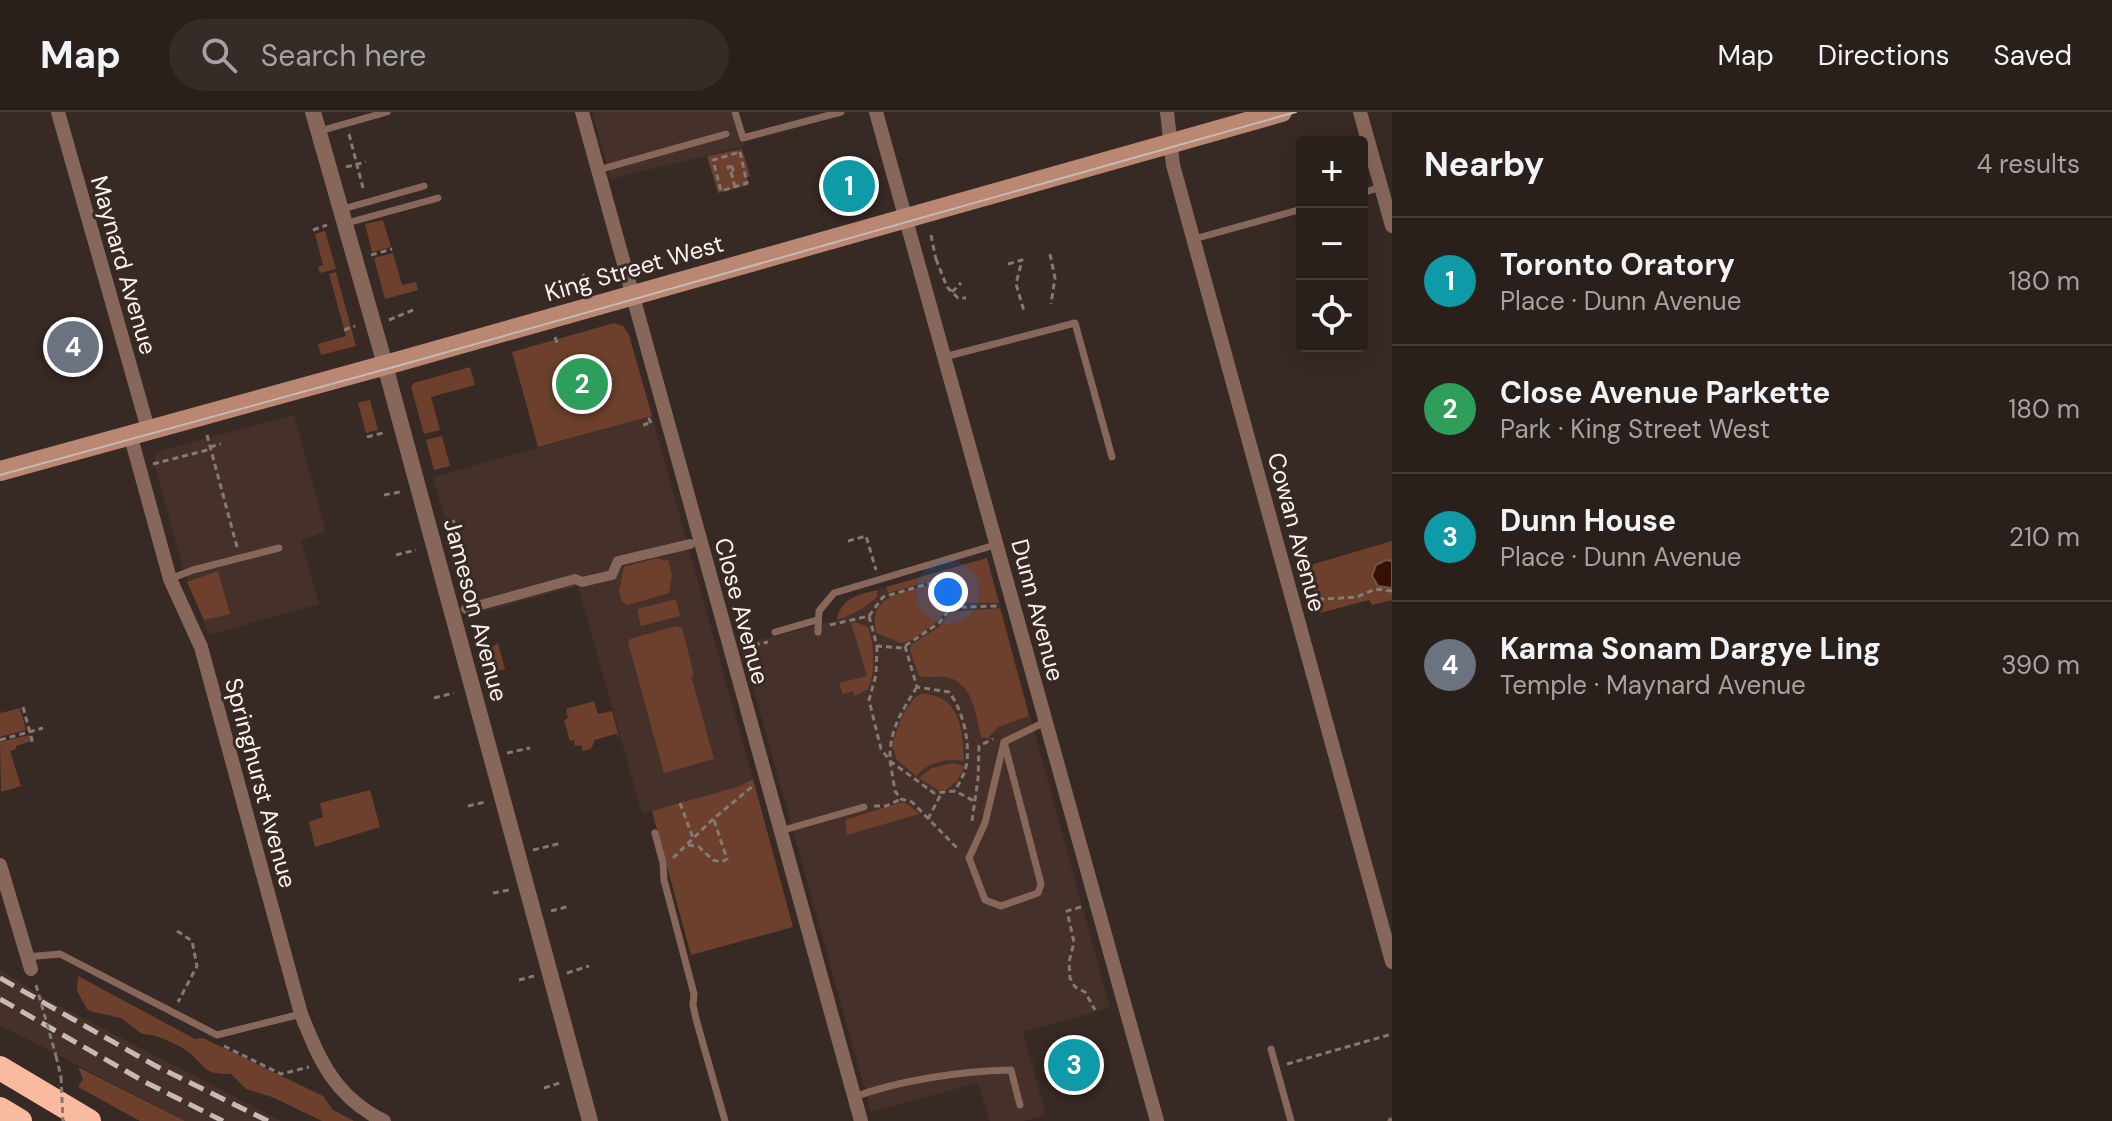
<!DOCTYPE html>
<meta charset="utf-8">
<style>
body{margin:0;font-family:"DM Sans",sans-serif;background:#352c28;color:#f1f3f6}
.controls{position:absolute;right:24px;top:24px;display:grid;overflow:hidden;border-radius:8px;box-shadow:0 8px 32px #0002}
.controls button{width:72px;height:72px;display:grid;place-items:center;padding:0;border:0;border-bottom:2px solid #453d3a;background:#291f1b;color:#f1f3f6;font:40px sans-serif}
.you{position:absolute;left:948px;top:480px;width:28px;height:28px;margin:-20px;border:6px solid #fff;border-radius:50%;background:#1a73e8;box-shadow:0 0 0 12px #1a73e833}
.badge{display:grid;place-items:center;width:52px;height:52px;border-radius:50%;background:#f2a07f;color:#fff;font-size:26px;font-weight:700}
.pin{position:absolute;translate:-50% -50%;border:4px solid #fff;box-shadow:0 2px 8px #0006}
.list{margin:0;padding:0;list-style:none}
h2{display:flex;justify-content:space-between;align-items:center;height:104px;margin:0;padding:0 32px;font-size:34px}
h2 small{font-size:26px;font-weight:400;color:#a5a2a3}
.list li{display:grid;grid-template-columns:52px 1fr auto;gap:24px;align-items:center;box-sizing:border-box;height:128px;padding:0 32px;border-top:2px solid #453d3a}
.list b{display:block;font-size:30px;white-space:nowrap}
.list p{margin:0;font-size:26px;white-space:nowrap;color:#a5a2a3}
.list em{font-size:26px;font-style:normal;color:#a5a2a3}
.icon{flex:none;width:44px;height:44px;fill:none;stroke:currentColor;stroke-width:2;stroke-linecap:round;stroke-linejoin:round}
.map{position:relative;flex:none;width:1392px;height:1009px;overflow:hidden}
header{display:flex;align-items:center;gap:48px;box-sizing:border-box;height:112px;padding:0 40px;background:#291f1b;border-bottom:2px solid #453d3a}
header strong{font-size:38px}
nav{display:flex;gap:44px;margin-inline-start:auto;font-size:28px}
.search{width:560px;height:72px;background:#352c28;display:flex;align-items:center;gap:20px;box-sizing:border-box;padding:0 28px;border-radius:44px;color:#a5a2a3;font-size:30px}
main{display:flex}
aside{flex:1;background:#291f1b}
.map>svg:first-child{display:block}
.built{fill:#453129}
.green{fill:#6c402d}
.water{fill:#341103;stroke:#705449;stroke-width:2}
.lines{fill:none;stroke-linecap:round;stroke-linejoin:round}
.path{stroke:#857974;stroke-width:3;stroke-dasharray:6 4;stroke-linecap:butt}
.service{stroke:#87675a;stroke-width:7}
.pedestrian{stroke:#87675a;stroke-width:10}
.minor{stroke:#87675a;stroke-width:14}
.tertiary{stroke:#87675a;stroke-width:16}
.secondary{stroke:#b98772;stroke-width:20}
.motorway{stroke:#fabaa0;stroke-width:24}
.tram{stroke:#c5bab6;stroke-width:2}
.rail{stroke:#c5bab6;stroke-width:5;stroke-dasharray:16 8;stroke-linecap:butt}
.path-bridge{stroke:#857974;stroke-width:3;stroke-dasharray:6 4;stroke-linecap:butt}
.labels{text-anchor:middle;dominant-baseline:central;stroke-width:6;stroke-linejoin:round;paint-order:stroke}
.street-label{font-size:24px;fill:#fbf1ed;stroke:#372924}
</style>
<header>
<strong>Map</strong>
<div class="search"><svg class="icon" aria-label="search" viewBox="0 0 24 24"><circle cx="10" cy="10" r="6"/><path d="M15 15l6 6"/></svg>Search here</div>
<nav><a>Map</a><a>Directions</a><a>Saved</a></nav>
</header>
<main>
<div class="map">
<svg width="1392" height="1009" viewBox="0 0 1392 1009">
<rect width="100%" height="100%" fill="#372924"/>
<!-- built -->
<path class="built" d="M 592,0 L 735,0 L 745,34 L 611,67 Z
M 294,303 L 326,420 L 301,428 L 319,492 L 209,523 L 183,457 L 154,350 L 156,344 L 162,338 Z
M 652,304 L 753,667 L 740,674 L 642,702 L 578,474 L 471,503 L 433,365 Z
M 987,446 L 1110,896 L 1023,920 L 1046,1003 L 1023,1009 L 990,1009 L 978,971 L 871,1000 L 740,528 L 752,530 L 837,508 L 838,500 L 849,486 Z
M 0,858 L 50,889 L 281,1009 L 185,1009 L 0,913 Z"/>
<!-- green -->
<path class="green" d="M 742,37 L 750,64 L 747,66 L 749,73 L 718,81 L 707,44 Z
M 383,108 L 391,135 L 372,140 L 365,112 Z
M 325,119 L 336,157 L 320,161 L 318,155 L 323,153 L 315,122 Z
M 393,141 L 402,173 L 416,170 L 418,178 L 385,187 L 374,146 Z
M 336,160 L 356,234 L 321,243 L 318,232 L 346,224 L 329,162 Z
M 614,211 L 623,214 L 629,223 L 652,304 L 538,335 L 512,240 Z
M 470,255 L 475,273 L 431,285 L 440,318 L 424,322 L 411,275 L 414,271 Z
M 370,288 L 378,318 L 366,321 L 358,291 Z
M 442,324 L 450,354 L 434,358 L 426,328 Z
M 1392,429 L 1392,488 L 1372,493 L 1369,488 L 1320,501 L 1307,454 Z
M 658,446 L 664,449 L 668,448 L 672,463 L 669,481 L 628,493 L 622,490 L 619,479 L 624,455 Z
M 987,446 L 999,491 L 962,491 L 959,486 L 961,474 L 953,465 L 945,465 L 888,481 L 886,475 Z
M 218,459 L 230,502 L 204,508 L 187,470 Z
M 943,470 L 951,472 C 964,493 920,528 901,531 L 877,521 C 863,481 916,477 943,470 Z
M 877,478 L 877,485 C 864,496 853,503 837,508 C 841,486 858,483 877,478 Z
M 676,487 L 680,504 L 641,514 L 637,497 Z
M 1000,496 L 1029,604 L 998,615 L 988,626 L 981,625 C 976,603 973,570 946,565 C 937,564 928,566 919,564 L 910,539 L 911,533 L 940,514 L 950,500 Z
M 855,510 L 868,515 C 874,532 876,561 868,577 L 855,584 L 853,579 L 843,582 L 839,571 L 867,564 L 851,511 Z
M 676,514 L 682,516 L 694,563 L 691,564 L 714,647 L 664,661 L 628,530 L 630,527 Z
M 498,531 L 505,557 L 489,561 L 484,540 Z
M 921,582 C 960,582 963,618 964,649 C 945,646 929,650 916,664 L 897,648 L 892,634 C 898,616 904,591 921,582 Z
M 594,589 L 598,602 L 612,599 L 619,626 L 616,622 L 595,628 L 591,637 L 583,639 L 581,633 L 575,634 L 574,628 L 570,629 L 564,608 L 568,606 L 566,597 Z
M 20,596 L 26,618 L 0,625 L 0,599 L 1,601 Z
M 29,623 L 31,629 L 16,634 L 16,637 L 10,639 L 21,674 L 1,680 L 0,630 Z
M 953,651 L 965,654 L 957,669 L 946,678 L 938,678 L 919,666 L 932,656 Z
M 753,667 L 793,815 L 691,843 L 652,699 L 740,674 Z
M 370,678 L 380,715 L 315,735 L 309,710 L 323,705 L 320,691 Z
M 902,690 L 909,693 L 919,702 L 847,723 L 845,708 Z
M 78,864 L 195,927 L 203,926 L 323,984 L 333,998 L 354,1009 L 322,1009 L 272,985 L 246,977 L 231,962 C 205,962 207,957 191,942 C 180,933 156,922 142,922 L 121,906 L 93,900 L 87,897 L 77,879 Z
M 78,955 L 185,1009 L 140,1009 L 78,975 L 83,967 Z"/>
<!-- water -->
<path class="water" d="M 1386,448 L 1392,449 L 1392,476 L 1378,474 L 1372,464 L 1376,453 Z"/>
<g class="lines">
<!-- path -->
<path class="path" d="M 349,22 L 364,80
M 740,40 L 747,71 L 721,79 L 713,48 Z
M 732,54 L 733,58 L 729,59 L 728,55 Z
M 346,55 L 366,50
M 731,60 L 735,75
M 313,118 L 327,113
M 931,123 L 936,148
M 1050,142 L 1055,166 L 1051,192
M 371,143 L 392,137
M 936,147 L 947,175 L 958,186 L 966,186
M 1008,152 L 1022,148 L 1016,172 L 1024,199
M 583,162 L 587,174
M 550,171 L 554,185
M 952,180 L 961,171
M 389,208 L 413,198
M 344,218 L 355,214
M 555,225 L 558,234
M 643,313 L 647,312 L 646,309 L 649,307 L 651,311
M 207,323 L 237,435
M 367,325 L 383,321
M 210,335 L 221,332
M 153,352 L 211,337
M 384,383 L 400,380
M 443,413 L 455,409
M 848,429 L 866,424 L 876,458
M 396,443 L 416,438
M 1308,488 L 1357,485 L 1375,477 L 1392,479
M 869,504 L 877,534 L 902,536 L 939,511 L 953,493
M 830,513 L 869,504 L 883,485 L 944,467 L 951,467 L 956,472 L 957,481 L 953,492 L 964,495 L 998,494
M 744,531 L 754,533 L 768,530
M 877,534 L 876,563 L 869,588 L 881,637 L 890,649 L 895,679 L 901,687 L 912,690 L 959,738
M 905,534 L 917,575 L 949,580 C 963,598 971,632 966,655 C 964,663 959,671 955,679
M 917,575 C 901,600 889,619 890,649 L 934,681 L 955,679 L 976,690
M 434,586 L 454,581
M 23,595 L 33,632
M 0,628 L 43,616
M 507,641 L 530,636
M 680,691 L 693,726
M 468,694 L 485,690
M 874,694 L 886,694 L 901,687
M 928,707 L 941,682
M 972,709 L 978,667 L 979,634 L 993,627
M 688,733 L 699,735 L 713,748 L 721,750 L 727,747 L 714,708
M 533,738 L 562,731
M 673,746 L 713,707 L 753,674
M 493,781 L 509,778
M 1081,795 L 1067,799 L 1074,830 L 1069,850 L 1070,866 L 1075,875 L 1085,880 L 1095,898
M 551,799 L 570,794
M 177,819 L 192,829 L 197,854 L 178,890
M 567,861 L 589,854
M 519,868 L 534,864
M 224,934 L 281,962 L 309,955
M 56,944 L 61,965
M 1287,952 L 1392,922
M 544,976 L 563,970"/>
<!-- service -->
<path class="service" d="M 735,0 L 743,26 L 841,0
M 320,19 L 387,0
M 598,58 L 726,22
M 1362,81 L 1381,75
M 343,97 L 424,74
M 347,111 L 438,86
M 1194,127 L 1302,97
M 944,245 L 1075,211 L 1112,345
M 170,467 L 193,458 L 279,436
M 775,520 L 817,508
M 818,520 L 819,499 L 834,481 L 995,433
M 1004,630 L 1041,772 L 1038,781 L 1001,794 L 985,788 L 969,746 L 985,711 L 1004,630 L 1045,610
M 780,719 L 864,695
M 655,721 L 663,751 L 664,768 L 694,882 L 693,893 L 696,907 L 725,1009
M 26,845 L 60,842 L 217,923 L 301,902
M 1271,937 L 1291,1009
M 854,985 C 900,968 962,959 1011,958 L 1020,993
M 1391,1009 L 1392,1009"/>
<!-- pedestrian -->
<path class="pedestrian" d="M 466,497 L 575,467 L 582,470 L 612,463 L 618,449 L 690,432"/>
<!-- minor -->
<path class="minor" d="M 58,0 L 148,317
M 582,0 L 861,1009
M 876,0 L 1157,1009
M 1167,0 L 1173,53 L 1392,850
M 1360,0 L 1392,114
M 130,322 L 170,467 L 201,535 L 301,902 C 320,949 335,985 384,1009
M 0,753 L 31,857"/>
<!-- tertiary -->
<path class="tertiary" d="M 313,0 L 380,235 L 590,1009"/>
<!-- secondary -->
<path class="secondary" d="M 0,359 L 400,249 L 1282,0"/>
<!-- motorway -->
<path class="motorway" d="M 0,956 L 89,1009
M 0,997 L 20,1009"/>
<!-- tram -->
<path class="tram" d="M 0,363 L 401,253 L 1296,0"/>
<!-- rail -->
<path class="rail" d="M 0,866 L 154,953 L 268,1009
M 0,887 L 145,970 L 223,1009"/>
<!-- path-bridge -->
<path class="path-bridge" d="M 36,873 L 56,944
M 61,965 L 63,1009"/>
</g>
<g class="labels">
<!-- street labels -->
<g class="street-label">
<text transform="translate(124 153) rotate(74)">Maynard Avenue</text>
<text transform="translate(634 156) rotate(-16)">King Street West</text>
<text transform="translate(1297 420) rotate(75)">Cowan Avenue</text>
<text transform="translate(476 498) rotate(75)">Jameson Avenue</text>
<text transform="translate(1038 498) rotate(75)">Dunn Avenue</text>
<text transform="translate(742 499) rotate(75)">Close Avenue</text>
<text transform="translate(261 671) rotate(75)">Springhurst Avenue</text>
</g>
</g>
</svg>
<div class="controls">
<button>+</button>
<button>−</button>
<button><svg class="icon" aria-label="locate" viewBox="0 0 24 24"><circle cx="12" cy="12" r="6"/><path d="M12 2v4M12 18v4M2 12h4M18 12h4"/></svg></button>
</div>
<div class="you"></div>
<div class="pin badge" style="left:849px;top:74px;background:#0f9aa8">1</div>
<div class="pin badge" style="left:582px;top:272px;background:#2e9e5b">2</div>
<div class="pin badge" style="left:1074px;top:953px;background:#0f9aa8">3</div>
<div class="pin badge" style="left:73px;top:235px;background:#6b7280">4</div>
</div>
<aside>
<h2>Nearby<small>4 results</small></h2>
<ul class="list">
<li><span class="badge" style="background:#0f9aa8">1</span><div><b>Toronto Oratory</b><p>Place · Dunn Avenue</p></div><em>180 m</em></li>
<li><span class="badge" style="background:#2e9e5b">2</span><div><b>Close Avenue Parkette</b><p>Park · King Street West</p></div><em>180 m</em></li>
<li><span class="badge" style="background:#0f9aa8">3</span><div><b>Dunn House</b><p>Place · Dunn Avenue</p></div><em>210 m</em></li>
<li><span class="badge" style="background:#6b7280">4</span><div><b>Karma Sonam Dargye Ling</b><p>Temple · Maynard Avenue</p></div><em>390 m</em></li>
</ul>
</aside>
</main>
